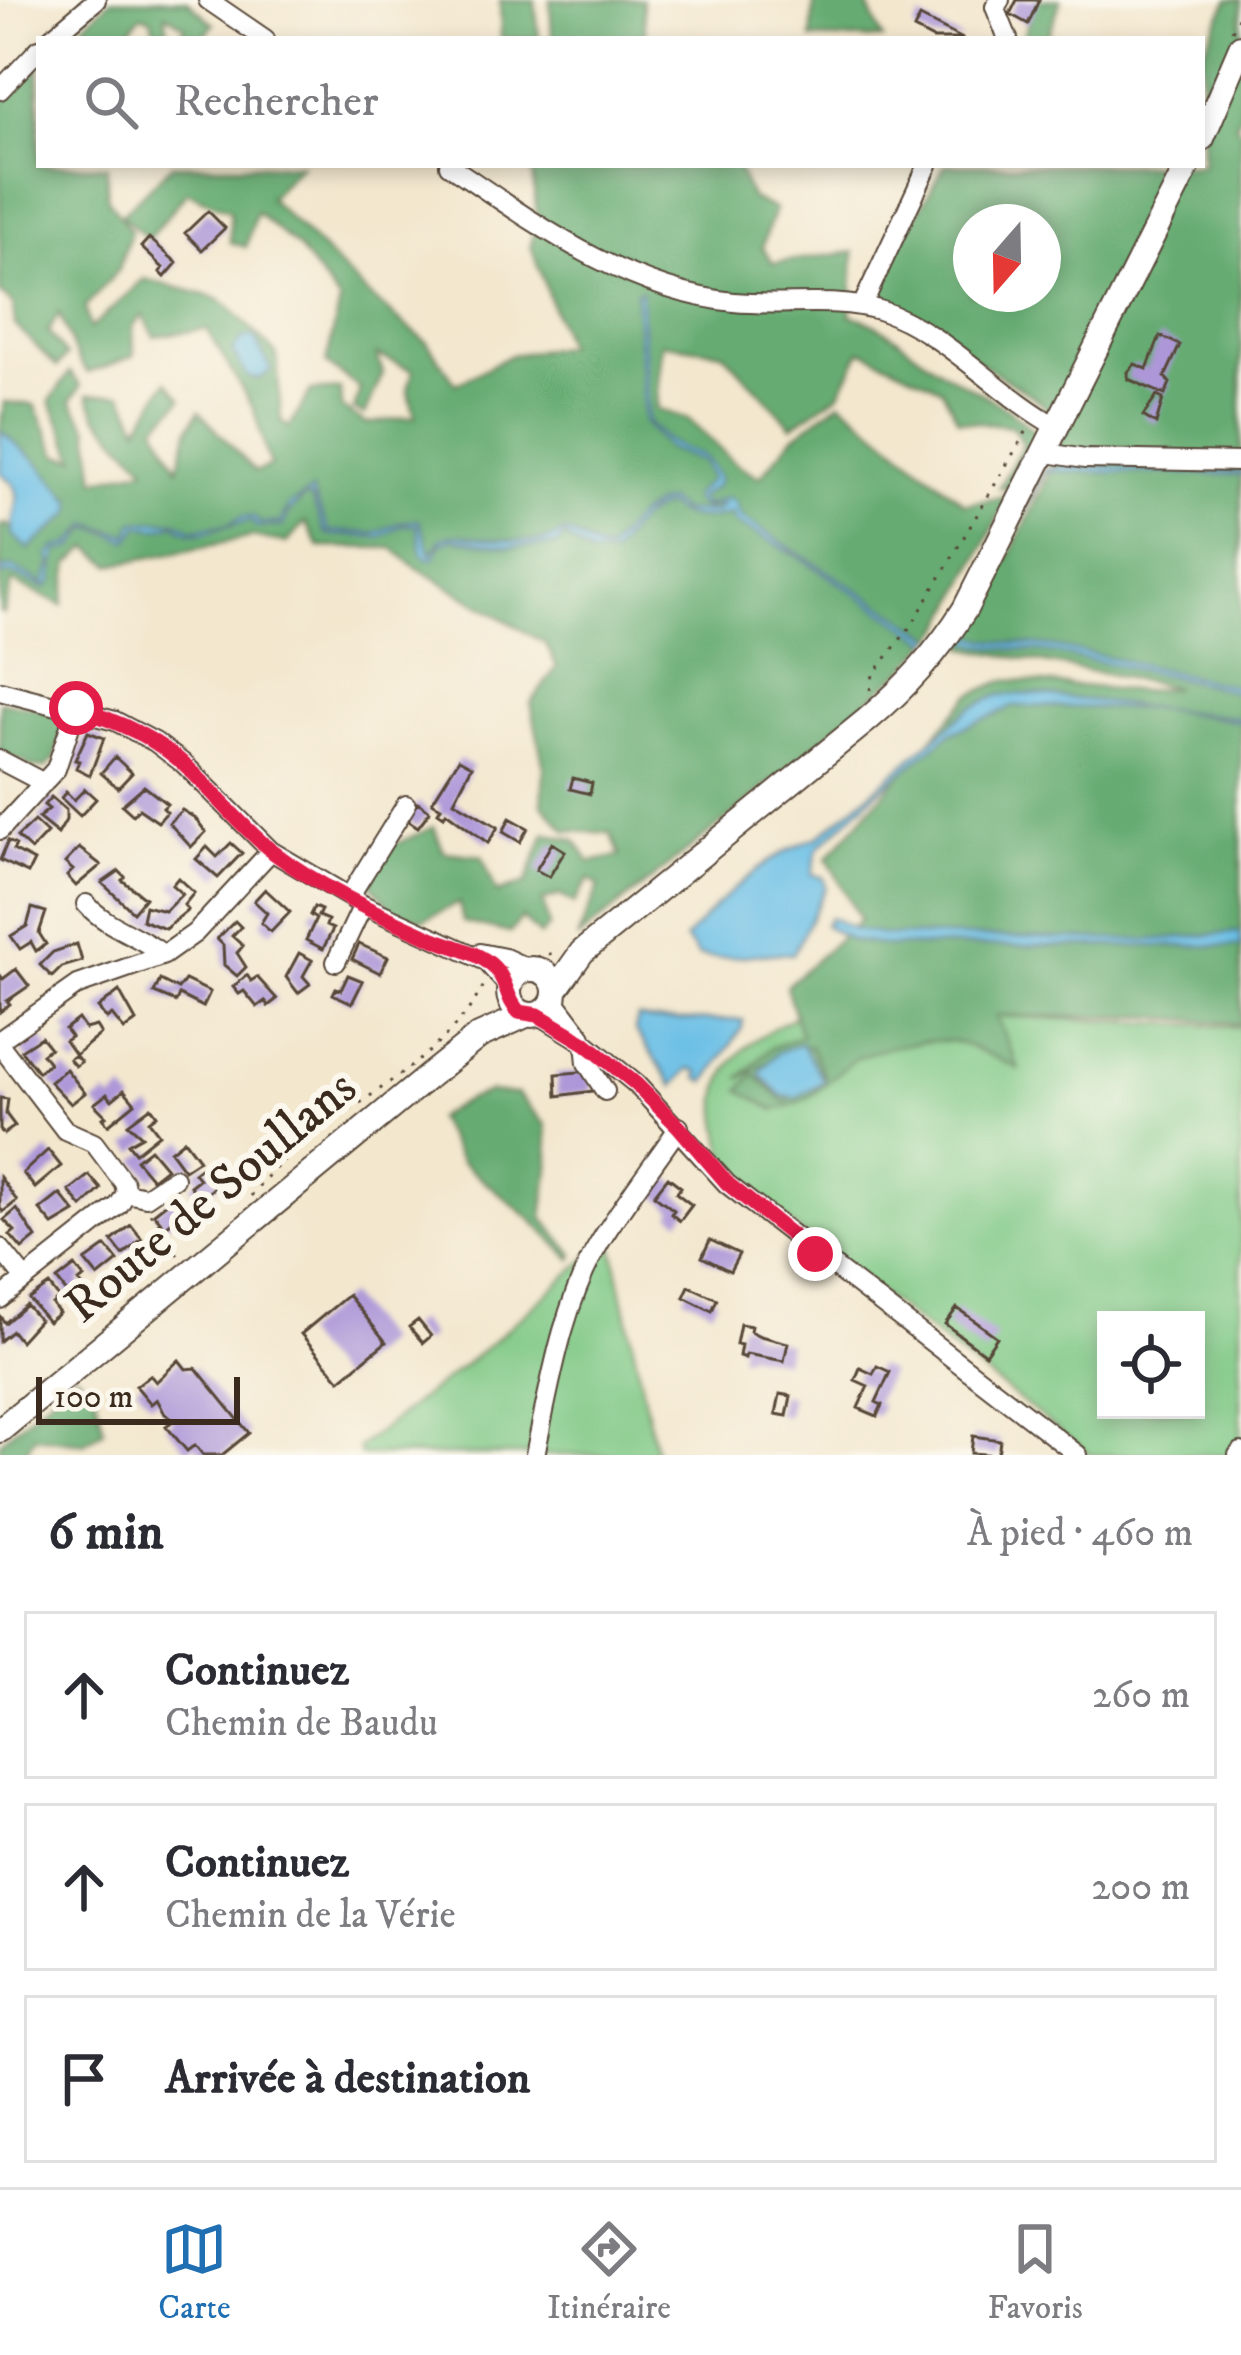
<!DOCTYPE html>
<html lang="fr">
<meta charset="utf-8">
<style>
body{margin:0;font-family:"IM FELL DW Pica",serif;background:#f7f7f7;color:#2b2b33}
.controls{position:absolute;right:36px;bottom:36px;display:grid;overflow:hidden;border-radius:0px;box-shadow:0 6px 18px #0003}
.controls button{width:108px;height:108px;display:grid;place-items:center;padding:0;border:0;border-bottom:3px solid #e1e1e2;background:#fff;color:#2b2b33;font:60px sans-serif}
.compass{position:absolute;left:953px;top:204px;width:108px;height:108px;border-radius:50%;background:#fff;box-shadow:0 6px 18px #0003;rotate:200deg}
.scale{position:absolute;left:36px;bottom:30px;width:204px;box-sizing:border-box;padding-left:12px;border:6px solid #3b2a1e;border-top:0;font-size:33px;line-height:42px;white-space:nowrap;color:#3b2a1e;-webkit-text-stroke:9px #fbf7ec;paint-order:stroke}
.stop{position:absolute;width:36px;height:36px;margin:-27px;border:9px solid #e11d48;border-radius:50%;background:#fff}
.stop.end{background:#e11d48;border-color:#fff;box-shadow:0 3px 12px #0008}
.list{margin:0;padding:0;list-style:none}
h2{display:flex;justify-content:space-between;align-items:center;height:156px;margin:0;padding:0 48px;font-size:51px}
h2 small{font-size:39px;font-weight:400;color:#7c7c81}
.list li{display:grid;grid-template-columns:78px 1fr auto;gap:36px;align-items:center;box-sizing:border-box;height:168px;margin:0 24px 24px;padding:0 24px;border:3px solid #e1e1e2;border-radius:0px}
.list b{display:block;font-size:45px;white-space:nowrap}
.list p{margin:0;font-size:39px;white-space:nowrap;color:#7c7c81}
.list em{font-size:39px;font-style:normal;color:#7c7c81}
.icon{flex:none;width:66px;height:66px;fill:none;stroke:currentColor;stroke-width:2;stroke-linecap:round;stroke-linejoin:round}
.map{position:relative;flex:none;width:1241px;height:1455px;overflow:hidden}
.search{position:absolute;background:#fff;box-shadow:0 6px 18px #0003;left:36px;right:36px;top:36px;height:132px;display:flex;align-items:center;gap:30px;box-sizing:border-box;padding:0 42px;border-radius:0px;color:#7c7c81;font-size:45px}
.sheet{height:732px;background:#fff}
nav{display:flex;justify-content:space-around;align-items:center;box-sizing:border-box;height:168px;border-top:3px solid #e1e1e2;background:#fff;font-size:33px;color:#7c7c81}
nav a{display:grid;justify-items:center;gap:6px}
nav .on{color:#1f6fb2}
.map>svg:first-child{display:block}
.green{fill:#7dc784;stroke:#5c7851;stroke-width:3;fill-rule:evenodd}
.forest{fill:#66ac72;stroke:#506b48;stroke-width:3;fill-rule:evenodd}
.water{fill:#6abfe6;stroke:#527482;stroke-width:3}
.building{fill:#ad97d8}
.lines{fill:none;stroke-linecap:round;stroke-linejoin:round}
.minor-casing{stroke:#574638;stroke-width:22}
.major-casing{stroke:#574638;stroke-width:28}
.path{stroke:#574638;stroke-width:3;stroke-dasharray:3 9;stroke-linecap:butt}
.minor{stroke:#fff;stroke-width:18}
.major{stroke:#fff;stroke-width:24}
.route{stroke:#e11d48;stroke-width:15}
.labels{text-anchor:middle;dominant-baseline:central;stroke-width:12;stroke-linejoin:round;paint-order:stroke}
.street-label{font-size:51px;fill:#3b2a1e;stroke:#fbf7ec}
</style>
<div class="map">
<svg width="1241" height="1455" viewBox="0 0 1241 1455">
<rect width="100%" height="100%" fill="#fbf7ec"/>
<filter id="ink" filterUnits="userSpaceOnUse"><feTurbulence type="fractalNoise" baseFrequency=".00833" numOctaves="2"/><feDisplacementMap in="SourceGraphic" scale="24" xChannelSelector="R" yChannelSelector="G"/><feConvolveMatrix kernelMatrix="1 2 1 2 8 2 1 2 1" color-interpolation-filters="sRGB"/></filter>
<filter id="wash" filterUnits="userSpaceOnUse"><feTurbulence type="fractalNoise" baseFrequency=".004" numOctaves="4" result="noise"/><feDisplacementMap in="SourceGraphic" scale="48" xChannelSelector="R" yChannelSelector="G"/><feGaussianBlur stdDeviation="2.7" result="paint"/><feColorMatrix in="noise" values="0 0 0 0 0 0 0 0 0 0 0 0 0 0 0 0 0 1.4 0 .05"/><feComposite in="paint" operator="in"/></filter>
<g filter="url(#wash)">
<rect width="100%" height="100%" fill="#f3e7ce"/>
<!-- green -->
<path class="green" d="M 800,1014 L 995,1016 L 1241,1027 L 1241,1455 L 1091,1455 L 806,1237 L 727,1167 C 724,1145 714,1111 719,1091 C 729,1050 766,1031 800,1014 ZM 1106,1320 L 1196,1320 L 1196,1410 L 1106,1410 Z
M 611,1237 L 656,1455 L 359,1455 L 359,1447 L 482,1351 Z"/>
<!-- forest -->
<path class="forest" d="M 111,0 L 186,0 L 214,24 L 203,39 L 180,39 L 185,26 L 165,14 L 169,39 L 156,39 L 151,19 L 141,15 L 124,39 L 68,39 Z
M 500,0 L 535,0 L 539,39 L 501,39 Z
M 550,0 L 642,0 L 646,39 L 552,39 Z
M 814,0 L 865,0 L 883,39 L 811,39 Z
M 1036,0 L 1061,0 L 1047,39 L 1022,39 Z
M 1228,0 L 1241,0 L 1241,113 L 1236,125 L 1241,130 L 1241,1024 L 1152,1017 L 996,1016 L 1019,1069 C 1000,1060 980,1049 959,1043 C 937,1036 870,1048 851,1062 C 822,1084 814,1102 774,1110 L 740,1090 L 754,1074 L 785,1102 L 825,1077 L 810,1047 L 796,1046 L 739,1079 L 771,1048 L 801,1036 L 786,986 L 860,920 L 827,858 L 970,695 L 1005,680 L 1142,691 L 1175,687 L 964,648 L 1047,480 L 1066,426 L 1035,398 L 872,293 L 945,165 L 1202,165 L 1202,53 ZM 971,222 L 1043,222 L 1043,294 L 971,294 Z
M 39,66 L 39,165 L 107,166 L 107,197 L 131,232 L 118,270 L 85,308 L 90,329 L 144,279 L 213,297 L 226,304 L 277,355 L 281,421 L 289,428 L 311,391 L 340,389 L 341,407 L 366,424 L 415,416 L 408,390 L 413,370 L 377,355 L 383,373 L 365,415 L 354,410 L 360,389 L 326,363 L 340,302 L 297,247 L 256,212 L 246,247 L 230,242 L 230,211 L 187,192 L 148,239 L 121,215 L 172,165 L 301,165 L 269,198 L 372,298 L 427,342 L 456,384 L 511,355 L 566,346 L 531,246 L 537,214 L 531,165 L 736,165 L 752,199 L 775,209 L 762,247 L 773,263 L 854,252 L 851,315 C 894,328 911,353 948,375 C 980,394 1010,405 1035,433 L 1033,451 L 1010,489 L 999,488 L 1023,444 L 1012,426 L 958,420 L 942,389 L 861,350 L 840,393 L 792,426 L 723,352 L 662,343 L 657,409 L 688,419 L 735,463 L 760,477 L 794,436 L 841,401 L 965,504 L 1009,496 L 943,628 L 906,668 L 748,802 L 577,939 L 599,886 L 589,879 L 574,904 L 560,895 L 543,901 L 549,927 L 540,936 L 522,918 L 510,933 L 463,922 L 459,903 L 423,920 L 394,911 L 370,883 L 391,846 L 434,827 L 444,852 L 482,856 L 497,893 L 526,883 L 545,833 L 575,840 L 590,862 L 620,856 L 611,833 L 567,831 L 542,804 L 544,768 L 531,703 L 557,667 L 546,644 L 411,564 L 393,548 L 319,547 L 305,522 L 287,543 L 253,537 L 111,565 L 89,547 L 70,563 L 63,605 L 12,582 L 4,613 L 0,613 L 0,526 L 6,524 L 30,548 L 72,499 L 0,433 L 4,402 L 35,405 L 58,455 L 76,458 L 50,401 L 70,372 L 81,386 L 71,401 L 89,428 L 96,480 L 146,468 L 96,415 L 88,395 L 123,394 L 139,427 L 167,381 L 182,399 L 156,426 L 178,468 L 189,428 L 199,411 L 255,472 L 270,466 L 254,410 L 207,329 L 154,336 L 143,315 L 133,326 L 134,356 L 88,373 C 74,359 69,334 59,314 L 48,332 L 67,356 L 57,367 L 15,325 L 13,304 L 0,293 L 0,105 Z
M 0,701 L 62,714 L 65,719 L 55,758 L 46,768 L 28,767 L 26,762 L 0,755 Z
M 489,1092 L 517,1094 L 546,1125 L 550,1164 L 543,1218 L 574,1254 L 572,1259 L 531,1219 L 461,1162 L 436,1118 L 466,1100 Z
M 76,1374 L 95,1392 L 104,1430 L 84,1443 L 34,1437 L 24,1455 L 0,1455 L 0,1442 Z"/>
<!-- water -->
<path class="water" d="M 641,290 L 648,421 C 654,428 662,438 671,443 C 700,460 699,443 719,479 L 715,487 L 699,497 L 705,506 L 725,498 L 733,500 L 741,517 L 933,637 L 930,642 L 793,553 L 734,522 L 732,513 C 711,520 686,522 667,506 C 641,510 627,535 612,555 L 590,555 L 564,536 L 558,545 L 508,547 L 452,539 L 440,544 L 435,558 L 428,559 L 422,553 L 417,525 L 403,525 L 380,537 L 331,535 L 325,533 L 312,499 L 306,496 L 289,512 L 283,526 L 256,527 L 251,521 C 226,523 198,544 175,524 L 157,529 L 139,526 L 128,541 L 100,529 L 88,528 L 74,548 L 57,551 L 52,582 L 45,588 L 11,573 L 0,576 L 2,569 L 13,567 L 44,584 L 52,563 L 49,555 L 56,547 L 71,544 L 89,524 L 128,535 L 134,522 L 176,521 L 194,529 L 227,525 L 242,517 L 254,517 L 259,523 L 280,523 L 289,505 L 312,491 L 329,531 L 375,533 L 401,522 L 419,520 L 431,554 L 442,538 L 452,535 C 482,536 541,551 563,532 C 578,533 588,549 607,551 C 626,530 638,507 668,501 L 681,511 L 716,512 L 722,504 L 704,509 L 694,500 L 694,495 L 711,479 L 703,462 L 667,448 L 644,422 L 636,292 Z
M 254,337 L 271,370 L 259,379 L 248,377 L 232,351 L 243,338 Z
M 0,430 L 38,462 L 73,502 L 72,513 L 29,549 L 13,535 C 10,506 32,494 0,473 Z
M 1066,465 L 1241,471 L 1241,475 L 1046,471 L 962,631 C 991,646 1024,642 1055,647 C 1118,658 1179,673 1241,688 L 1241,694 C 1181,677 1120,666 1059,654 C 1025,647 992,652 959,638 L 951,653 L 948,651 L 1045,468 Z
M 1034,694 L 1241,718 L 1241,722 L 1162,709 L 1015,706 L 952,732 L 877,792 L 818,848 L 812,874 L 824,878 L 826,887 L 793,954 C 761,951 730,961 699,956 L 685,939 C 721,898 766,855 818,837 L 971,707 L 999,695 Z
M 830,917 L 854,929 L 885,935 L 1148,940 L 1241,932 L 1241,946 L 888,946 L 850,940 L 824,925 Z
M 638,1017 L 650,1020 L 743,1020 L 742,1028 L 706,1082 L 698,1078 L 700,1072 L 690,1068 L 674,1086 L 635,1030 Z
M 801,1043 L 824,1081 L 796,1098 L 782,1096 L 759,1073 L 778,1052 Z"/>
<g id="blocks">
<!-- building -->
<path class="building" d="M 1017,0 L 1039,0 L 1028,24 L 1010,14 Z
M 920,17 L 963,39 L 933,39 L 914,29 Z
M 208,211 L 225,228 L 202,250 L 185,233 Z
M 149,238 L 177,263 L 165,277 L 160,272 L 163,268 L 141,247 Z
M 1160,336 L 1180,345 L 1165,377 L 1170,383 L 1165,395 L 1128,379 L 1128,372 L 1135,364 L 1147,369 Z
M 1157,396 L 1163,399 L 1156,424 L 1143,416 Z
M 88,732 L 104,738 L 90,775 L 76,768 L 79,761 L 75,760 Z
M 115,757 L 132,773 L 118,788 L 101,773 Z
M 459,759 L 472,766 L 454,801 L 498,827 L 488,843 L 446,812 L 444,816 L 438,812 L 441,807 L 432,802 Z
M 573,778 L 592,783 L 590,794 L 570,789 Z
M 144,786 L 167,804 L 163,808 L 167,812 L 158,822 L 139,809 L 133,815 L 122,805 Z
M 85,789 L 96,799 L 80,816 L 61,798 L 66,792 L 74,800 Z
M 51,797 L 66,810 L 66,820 L 58,834 L 38,818 L 49,809 L 44,805 Z
M 418,802 L 430,811 L 418,827 L 406,819 Z
M 182,810 L 195,818 L 206,832 L 191,847 L 169,823 Z
M 510,818 L 528,828 L 520,842 L 503,832 Z
M 34,821 L 47,833 L 31,850 L 17,837 Z
M 8,841 L 16,845 L 13,850 L 34,861 L 28,873 L 0,860 Z
M 231,843 L 242,853 L 218,878 L 196,859 L 207,847 L 217,857 Z
M 552,843 L 565,851 L 549,877 L 536,870 Z
M 79,848 L 101,865 L 76,886 L 67,876 L 73,870 L 65,863 Z
M 119,871 L 125,877 L 122,880 L 145,898 L 133,912 L 102,883 Z
M 178,878 L 194,893 L 184,905 L 188,910 L 165,929 L 142,920 L 145,906 L 165,911 L 182,894 L 172,885 Z
M 265,889 L 290,912 L 271,932 L 261,923 L 267,913 L 254,901 Z
M 314,907 L 321,910 L 318,916 L 328,920 L 326,926 L 333,929 L 323,949 L 306,940 L 316,919 L 310,915 Z
M 32,908 L 46,912 L 39,933 L 46,944 L 36,951 L 31,942 L 20,949 L 11,936 L 27,926 Z
M 235,921 L 241,927 L 232,936 L 243,946 L 237,953 L 246,967 L 237,976 L 224,965 L 223,945 L 217,939 Z
M 77,944 L 82,961 L 62,967 L 52,977 L 40,965 L 53,952 Z
M 359,944 L 388,957 L 380,973 L 352,959 Z
M 299,953 L 312,960 L 303,976 L 310,984 L 298,993 L 286,977 Z
M 16,969 L 29,986 L 7,1001 L 10,1004 L 0,1012 L 0,975 L 3,979 Z
M 247,975 L 251,981 L 257,977 L 277,999 L 268,1006 L 265,1001 L 257,1007 L 244,991 L 239,994 L 233,987 Z
M 348,975 L 363,981 L 352,1003 L 333,994 L 336,988 L 341,990 Z
M 160,980 L 178,989 L 185,980 L 210,992 L 203,1007 L 179,995 L 176,1002 L 154,993 Z
M 119,991 L 136,1021 L 124,1030 L 112,1015 L 107,1019 L 98,1008 Z
M 78,1019 L 85,1029 L 96,1026 L 101,1034 L 75,1055 L 81,1062 L 75,1066 L 69,1059 L 75,1055 L 65,1041 L 71,1037 L 65,1029 Z
M 41,1037 L 50,1048 L 42,1054 L 49,1063 L 38,1072 L 21,1050 Z
M 66,1069 L 85,1093 L 71,1104 L 50,1082 Z
M 589,1071 L 593,1091 L 557,1096 L 556,1074 Z
M 124,1090 L 135,1103 L 108,1125 L 103,1118 L 106,1116 L 94,1104 L 107,1094 L 112,1100 Z
M 0,1098 L 8,1099 L 6,1114 L 15,1126 L 4,1134 L 0,1130 Z
M 151,1107 L 157,1115 L 149,1121 L 159,1134 L 135,1153 L 128,1144 L 142,1136 L 128,1124 Z
M 184,1140 L 199,1160 L 184,1170 L 170,1151 Z
M 150,1149 L 166,1168 L 152,1179 L 136,1160 Z
M 48,1150 L 61,1166 L 35,1188 L 23,1173 Z
M 205,1164 L 220,1182 L 201,1199 L 190,1186 L 199,1179 L 194,1173 Z
M 89,1175 L 101,1189 L 82,1207 L 69,1191 Z
M 0,1177 L 17,1201 L 3,1212 L 0,1208 Z
M 668,1177 L 681,1187 L 676,1193 L 692,1205 L 680,1221 L 671,1214 L 674,1210 L 654,1195 Z
M 60,1194 L 75,1212 L 53,1225 L 40,1210 Z
M 178,1194 L 189,1207 L 165,1227 L 154,1213 Z
M 17,1209 L 36,1238 L 22,1249 L 10,1235 L 15,1231 L 4,1220 Z
M 131,1225 L 142,1239 L 123,1255 L 112,1241 Z
M 710,1240 L 739,1254 L 730,1271 L 702,1257 Z
M 106,1246 L 118,1261 L 98,1277 L 85,1261 Z
M 75,1266 L 84,1278 L 79,1282 L 87,1292 L 74,1302 L 57,1280 Z
M 49,1285 L 59,1298 L 52,1304 L 59,1313 L 48,1322 L 29,1299 Z
M 689,1286 L 717,1299 L 712,1311 L 684,1297 Z
M 348,1295 L 386,1342 L 340,1380 L 301,1334 Z
M 26,1305 L 39,1320 L 20,1341 L 12,1331 L 0,1341 L 0,1316 L 5,1323 Z
M 957,1308 L 997,1337 L 985,1354 L 945,1324 Z
M 418,1320 L 431,1336 L 423,1343 L 409,1327 Z
M 740,1324 L 751,1326 L 750,1331 L 760,1336 L 788,1343 L 784,1361 L 746,1354 L 745,1358 L 739,1356 L 741,1345 L 736,1344 Z
M 179,1360 L 186,1369 L 196,1368 L 249,1433 L 222,1455 L 203,1455 L 195,1445 L 187,1451 L 166,1426 L 174,1420 L 165,1414 L 157,1399 L 151,1404 L 136,1386 L 150,1375 L 156,1382 Z
M 877,1366 L 890,1372 L 876,1402 L 882,1405 L 877,1416 L 858,1408 L 868,1386 L 855,1380 L 860,1368 L 873,1374 Z
M 780,1394 L 791,1396 L 787,1416 L 776,1414 Z
M 973,1436 L 1000,1440 L 998,1455 L 971,1453 Z"/>
</g>
</g>
<g filter="url(#ink)">
<use href="#blocks" fill-opacity="0" stroke="#574638" stroke-width="3"/>
<g class="lines">
<defs>
<path id="minor" d="M 208,0 L 265,39
M 1000,0 L 995,7 L 1008,39
M 50,39 L 96,0
M 0,90 L 39,49
M 449,165 C 536,224 626,291 734,302 C 781,307 834,297 879,310 C 942,329 996,393 1054,425
M 862,306 L 928,165
M 1041,452 L 1085,459 L 1241,462
M 0,691 L 115,721 L 155,742 L 184,764 L 271,851 L 363,905 L 486,961 L 509,987
M 0,760 L 44,783
M 0,830 L 56,769 L 76,708
M 349,897 L 406,805
M 86,904 C 108,928 139,935 164,955
M 480,953 L 505,958 L 529,969
M 336,962 L 363,905
M 554,1000 L 582,1037
M 538,1014 L 588,1045 L 636,1084 L 727,1184 L 1078,1455
M 0,1040 L 78,985 L 164,955 L 195,933 L 271,851
M 585,1043 L 587,1063 L 605,1091
M 0,1045 L 65,1130 L 94,1143 L 124,1183 L 126,1193 L 119,1205 L 0,1299
M 126,1193 L 146,1197 L 174,1178
M 0,1248 L 25,1279
M 535,1455 C 550,1385 562,1305 600,1242 C 624,1202 653,1165 679,1127
M 1238,1455 L 1241,1452"/>
<path id="major" d="M 1202,138 L 1241,47
M509 992a23 23 0 1 1 46 0a23 23 0 1 1-46 0Z
M 555,990 L 582,952 L 867,720 C 907,686 937,653 965,609 L 1188,165
M 0,1430 L 430,1075 L 479,1036 L 526,1015"/>
</defs>
<!-- minor casing -->
<use href="#minor" class="minor-casing"/>
<!-- major casing -->
<use href="#major" class="major-casing"/>
<!-- path -->
<path class="path" d="M 1232,31 L 1241,11
M 870,690 L 873,675 L 913,623 L 1029,427
M 537,957 L 557,952
M 251,1196 C 312,1114 437,1077 485,983
M 150,1213 L 170,1237 L 179,1258"/>
<!-- minor -->
<use href="#minor" class="minor"/>
<!-- major -->
<use href="#major" class="major"/>
</g>
</g>
<g class="lines" filter="url(#ink)">
<!-- route -->
<path class="route" d="M 76,708 C 117,721 157,738 188,768 C 217,795 242,828 273,852 C 320,888 380,915 434,939 C 451,946 470,950 485,960 C 510,977 503,996 519,1012 L 538,1015 L 585,1043 L 636,1084 L 679,1127 L 728,1184 L 815,1254"/>
</g>
<g class="labels">
<!-- street labels -->
<g class="street-label">
<text transform="translate(211 1197) rotate(-40)">Route de Soullans</text>
</g>
</g>
</svg>
<div class="controls">
<button><svg class="icon" aria-label="locate" viewBox="0 0 24 24"><circle cx="12" cy="12" r="6"/><path d="M12 2v4M12 18v4M2 12h4M18 12h4"/></svg></button>
</div>
<svg class="compass" viewBox="-18 -18 36 36"><path d="M0-13l5 13h-10z" fill="#e53935"/><path d="M0 13l5-13h-10z" fill="#7c7c81"/></svg>
<div class="scale">100 m</div>
<div class="stop" style="left:76px;top:708px"></div>
<div class="stop end" style="left:815px;top:1254px"></div>
<div class="search"><svg class="icon" aria-label="search" viewBox="0 0 24 24"><circle cx="10" cy="10" r="6"/><path d="M15 15l6 6"/></svg>Rechercher</div>
</div>
<section class="sheet">
<h2>6 min<small>À pied · 460 m</small></h2>
<ul class="list">
<li><svg class="icon" aria-label="ahead" viewBox="0 0 24 24"><path d="M12 20V5M6 11l6-6 6 6"/></svg><div><b>Continuez</b><p>Chemin de Baudu</p></div><em>260 m</em></li>
<li><svg class="icon" aria-label="ahead" viewBox="0 0 24 24"><path d="M12 20V5M6 11l6-6 6 6"/></svg><div><b>Continuez</b><p>Chemin de la Vérie</p></div><em>200 m</em></li>
<li><svg class="icon" aria-label="arrive" viewBox="0 0 24 24"><path d="M6 21V4h12l-3 4 3 4H6"/></svg><div><b>Arrivée à destination</b></div></li>
</ul>
</section>
<nav>
<a class="on"><svg class="icon" aria-label="map" viewBox="0 0 24 24"><path d="M3 6l6-2 6 2 6-2v14l-6 2-6-2-6 2zM9 4v14M15 6v14"/></svg>Carte</a>
<a><svg class="icon" aria-label="directions" viewBox="0 0 24 24"><path d="M12 3l9 9-9 9-9-9zM9 14v-3h6M13 9l2 2-2 2"/></svg>Itinéraire</a>
<a><svg class="icon" aria-label="saved" viewBox="0 0 24 24"><path d="M7 4h10v16l-5-4-5 4z"/></svg>Favoris</a>
</nav>
